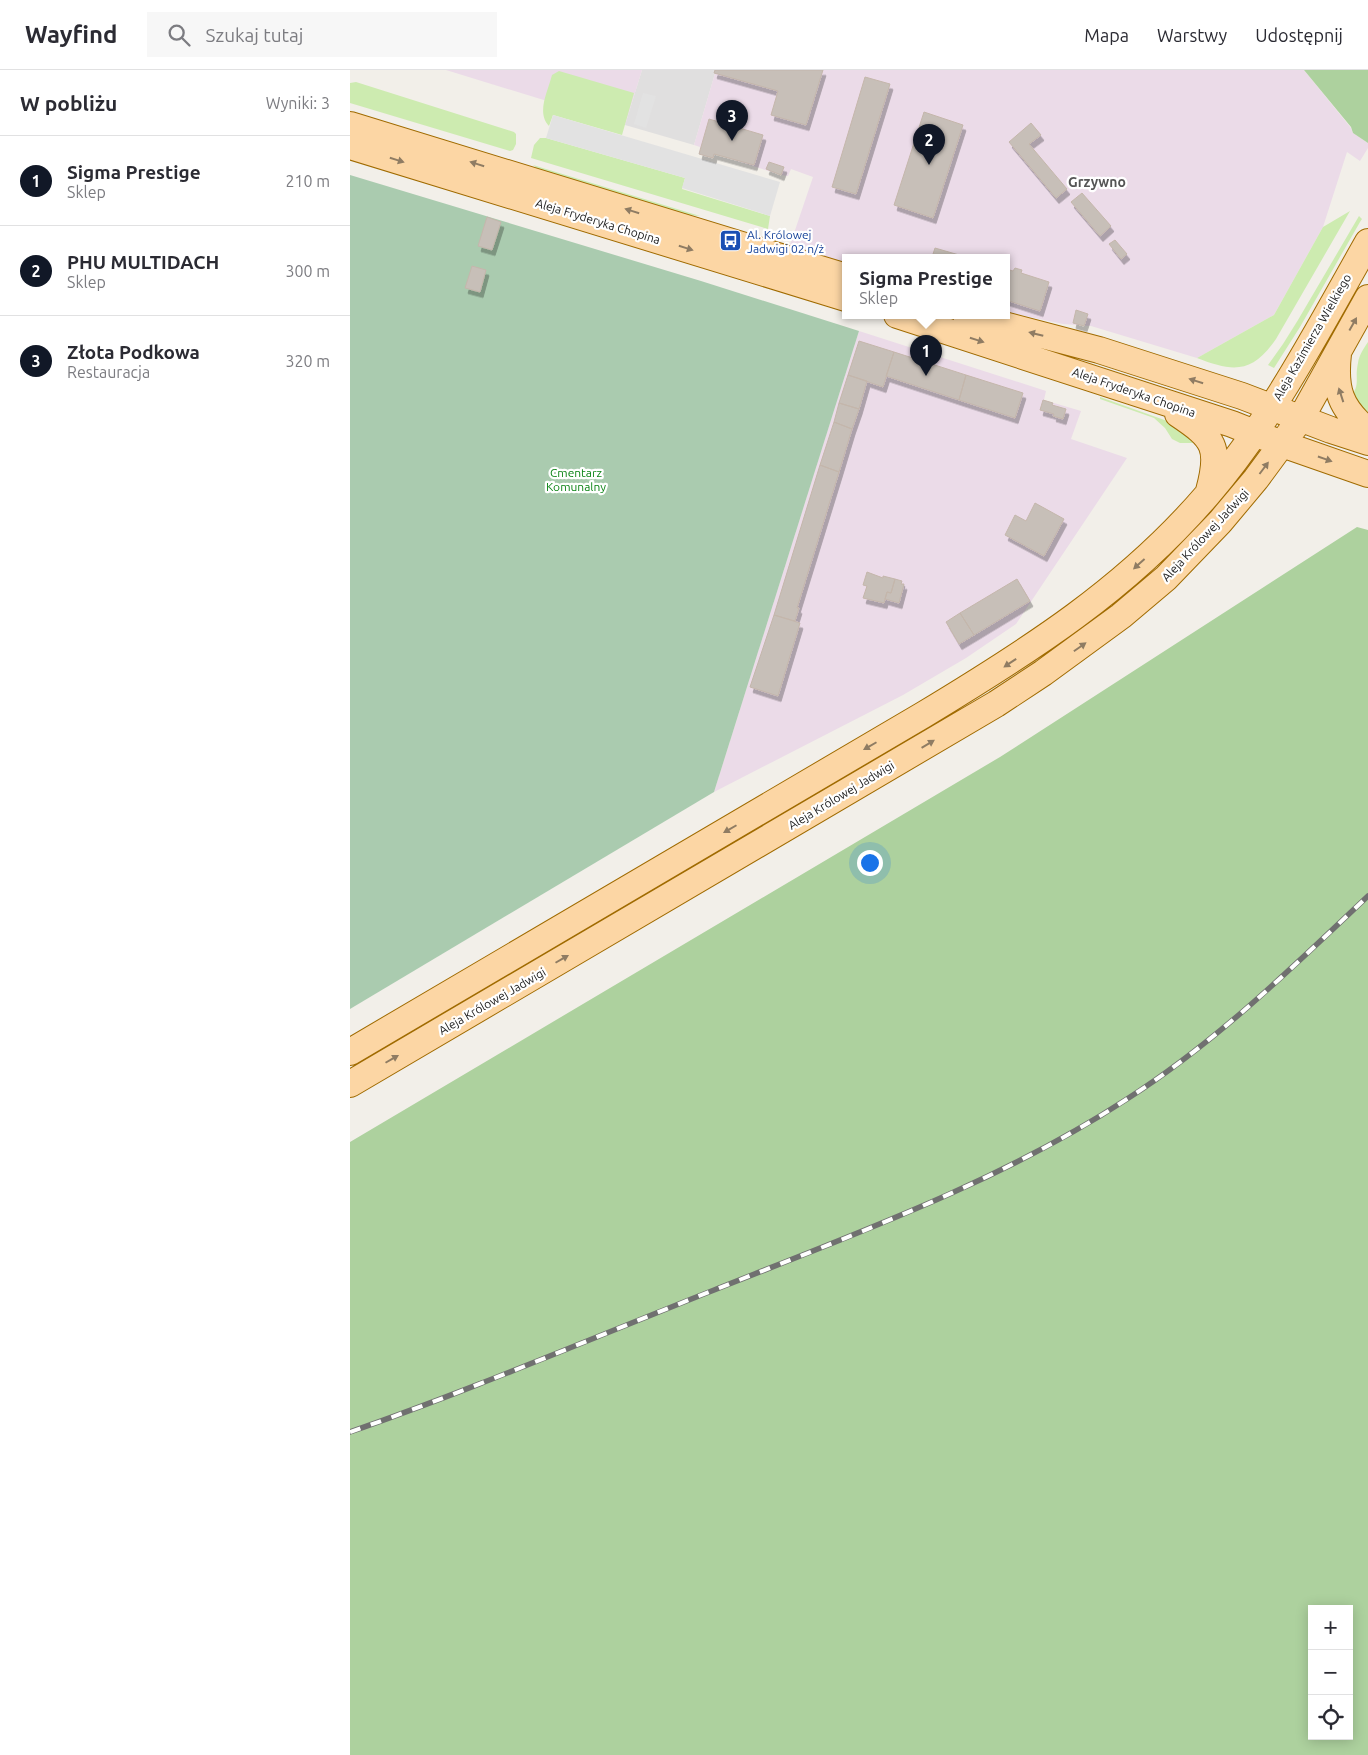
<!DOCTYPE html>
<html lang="pl">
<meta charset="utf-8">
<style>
body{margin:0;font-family:Ubuntu,sans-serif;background:#f7f7f7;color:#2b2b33}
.controls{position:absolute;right:15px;bottom:15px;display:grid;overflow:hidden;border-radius:0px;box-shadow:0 2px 12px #0003}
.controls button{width:45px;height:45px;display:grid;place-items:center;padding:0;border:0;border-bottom:1px solid #e1e1e2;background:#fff;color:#2b2b33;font:25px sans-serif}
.you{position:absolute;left:519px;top:792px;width:18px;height:18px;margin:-12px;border:4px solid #fff;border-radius:50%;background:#1a73e8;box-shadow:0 0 0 8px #1a73e833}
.badge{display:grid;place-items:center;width:32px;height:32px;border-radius:50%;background:#111827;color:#fff;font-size:16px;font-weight:700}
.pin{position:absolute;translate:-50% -41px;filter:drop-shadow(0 1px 2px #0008)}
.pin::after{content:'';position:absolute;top:26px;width:18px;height:15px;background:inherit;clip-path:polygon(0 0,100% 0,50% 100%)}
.popup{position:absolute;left:492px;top:184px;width:168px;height:65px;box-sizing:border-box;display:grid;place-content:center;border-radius:0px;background:#fff;filter:drop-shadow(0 1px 4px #0005);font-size:16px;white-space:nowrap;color:#7c7c81}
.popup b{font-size:19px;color:#2b2b33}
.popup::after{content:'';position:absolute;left:50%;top:100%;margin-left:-10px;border:10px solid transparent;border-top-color:#fff}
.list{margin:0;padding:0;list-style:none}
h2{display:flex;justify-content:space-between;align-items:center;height:65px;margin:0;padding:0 20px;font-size:21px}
h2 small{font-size:16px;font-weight:400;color:#7c7c81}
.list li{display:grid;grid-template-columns:32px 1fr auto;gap:15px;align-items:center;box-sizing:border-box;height:90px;padding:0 20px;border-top:1px solid #e1e1e2}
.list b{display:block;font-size:19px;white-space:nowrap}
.list p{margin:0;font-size:16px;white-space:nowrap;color:#7c7c81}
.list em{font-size:16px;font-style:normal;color:#7c7c81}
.icon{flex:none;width:28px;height:28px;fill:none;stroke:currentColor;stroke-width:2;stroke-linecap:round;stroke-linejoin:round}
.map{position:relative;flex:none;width:1018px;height:1685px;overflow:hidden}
header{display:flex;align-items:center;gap:30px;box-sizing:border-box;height:70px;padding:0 25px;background:#fff;border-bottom:1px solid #e1e1e2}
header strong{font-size:24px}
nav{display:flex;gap:28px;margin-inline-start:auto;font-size:18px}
.search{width:350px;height:45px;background:#f7f7f7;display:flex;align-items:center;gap:12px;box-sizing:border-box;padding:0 18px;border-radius:0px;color:#7c7c81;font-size:19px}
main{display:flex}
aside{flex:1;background:#fff}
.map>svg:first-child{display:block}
.residential{fill:#e0dfdf}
.industrial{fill:#ebdbe8}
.grass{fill:#cdebb0}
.forest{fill:#add19e;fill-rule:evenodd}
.cemetery{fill:#aacbaf}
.parking{fill:#e2e2e2}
.building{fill:#c7bfb8;stroke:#c4b6ab;filter:url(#shadow)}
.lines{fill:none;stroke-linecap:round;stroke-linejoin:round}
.primary-casing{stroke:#a06b00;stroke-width:28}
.primary{stroke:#fcd6a4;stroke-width:26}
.rail-casing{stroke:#707070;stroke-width:5.5}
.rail{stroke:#fff;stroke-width:4;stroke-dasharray:11;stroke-linecap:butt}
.oneway{fill:#8f7c63}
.labels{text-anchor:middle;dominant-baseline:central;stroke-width:4.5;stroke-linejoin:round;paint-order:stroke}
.street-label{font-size:12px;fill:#222;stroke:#fff}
.transit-label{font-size:12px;fill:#164399;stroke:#fff;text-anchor:start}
.park-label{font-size:12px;fill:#0c8416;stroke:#fff}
.neighbourhood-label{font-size:14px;font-weight:bold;fill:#555;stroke:#fff}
</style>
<header>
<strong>Wayfind</strong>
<div class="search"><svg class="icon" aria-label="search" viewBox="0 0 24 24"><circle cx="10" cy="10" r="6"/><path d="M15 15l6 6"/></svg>Szukaj tutaj</div>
<nav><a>Mapa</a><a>Warstwy</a><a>Udostępnij</a></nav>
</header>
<main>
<aside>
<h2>W pobliżu<small>Wyniki: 3</small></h2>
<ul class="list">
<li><span class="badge">1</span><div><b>Sigma Prestige</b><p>Sklep</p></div><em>210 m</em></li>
<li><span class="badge">2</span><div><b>PHU MULTIDACH</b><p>Sklep</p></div><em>300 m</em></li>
<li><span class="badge">3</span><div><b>Złota Podkowa</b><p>Restauracja</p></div><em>320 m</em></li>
</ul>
</aside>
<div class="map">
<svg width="1018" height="1685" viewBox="0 0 1018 1685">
<defs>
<filter id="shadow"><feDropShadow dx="3" dy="5.5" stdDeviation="0" flood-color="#0004"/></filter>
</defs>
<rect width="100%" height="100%" fill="#f2efe9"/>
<!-- residential -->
<path class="residential" d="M 292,0 L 366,0 L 344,75 L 275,55 Z"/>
<!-- industrial -->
<path class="industrial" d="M 96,0 L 292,0 L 275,55 Z
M 366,0 L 954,0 L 1001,58 L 1003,63 L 1018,73 L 1018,78 L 1010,91 L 997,82 L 973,157 L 924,245 L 847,288 L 741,256 L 713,254 L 656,242 L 656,187 L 496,187 L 496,193 L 440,175 L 463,107 L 441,99 L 438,106 L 431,105 L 365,84 L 363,88 L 349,84 L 350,77 L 344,75 Z
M 509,261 L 696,321 L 694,330 L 731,341 L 721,369 L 777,388 L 666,554 L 616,588 L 553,625 L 364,722 Z"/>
<!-- grass -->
<path class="grass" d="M 209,1 L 284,23 L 272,65 L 203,45 L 199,56 C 186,43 198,21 202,5 Z
M 6,12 L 164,62 L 166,64 L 166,74 L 163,80 L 160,81 L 0,33 L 0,13 Z
M 190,68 L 196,68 L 335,108 L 332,119 L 420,146 L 418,159 L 181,88 L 184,75 Z
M 183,95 L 350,146 L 326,144 L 193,103 Z
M 1000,141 L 926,269 C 902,304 883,302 847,288 L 924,245 L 973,157 Z
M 1009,146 L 1012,149 L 1010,152 L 950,257 L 924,298 L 918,295 L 933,274 L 948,250 Z
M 1018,272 L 1018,352 L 998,330 C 1012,314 1004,311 1008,293 C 1009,285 1014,278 1018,272 Z
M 750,327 L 834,357 L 851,373 L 830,373 L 822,369 L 815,358 L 804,348 L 750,329 Z"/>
<!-- forest -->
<path class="forest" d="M 954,0 L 1018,0 L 1018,73 L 1003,63 L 1001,57 Z
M 1007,457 L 1018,460 L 1018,1685 L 0,1685 L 0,1072 L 650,687 ZM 962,1539 L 999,1539 L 999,1666 L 962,1666 Z"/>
<!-- cemetery -->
<path class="cemetery" d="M 0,105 L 351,211 L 509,261 L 364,722 L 0,939 Z"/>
<!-- parking -->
<path class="parking" d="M 293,23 L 306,26 L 296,58 L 284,54 Z
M 203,45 L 430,112 L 420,146 L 332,118 L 335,108 L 196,68 Z"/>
<!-- building -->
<path class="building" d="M 365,0 L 473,0 L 456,55 L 421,45 L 428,21 L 364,3 Z
M 515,7 L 540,14 L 506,124 L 482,117 Z
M 574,42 L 613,55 L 583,148 L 544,135 Z
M 359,49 L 413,65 L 404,95 L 364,84 L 363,88 L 349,84 Z
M 681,53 L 691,65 L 679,74 L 717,119 L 706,128 L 659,72 Z
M 419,92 L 434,97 L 431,105 L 416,99 Z
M 732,123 L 761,156 L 750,166 L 721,132 Z
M 137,147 L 151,152 L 142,180 L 128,176 Z
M 765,170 L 777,184 L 771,189 L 759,174 Z
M 585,178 L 616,187 L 582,187 Z
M 122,196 L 136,200 L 130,222 L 115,218 Z
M 665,198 L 672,200 L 671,203 L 699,212 L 690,241 L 656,230 L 656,199 L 663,201 Z
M 726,240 L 738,244 L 734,256 L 723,253 Z
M 509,271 L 544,282 L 533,317 L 498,305 Z
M 544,282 L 616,305 L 609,330 L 536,306 Z
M 498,305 L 517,311 L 509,339 L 489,333 Z
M 616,305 L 673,323 L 665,348 L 609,330 Z
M 693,330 L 703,333 L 702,335 L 716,339 L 713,349 L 703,346 L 704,344 L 690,340 Z
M 489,333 L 509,339 L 502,359 L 484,352 Z
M 484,352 L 502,359 L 489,402 L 470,395 Z
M 470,395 L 489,402 L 447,538 L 449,538 L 445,551 L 424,545 Z
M 685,433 L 714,449 L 694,486 L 655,465 L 665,445 L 676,451 Z
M 517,502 L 533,508 L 533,506 L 545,509 L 541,523 L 537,522 L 534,533 L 513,528 L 517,516 L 513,515 Z
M 545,509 L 552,511 L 551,514 L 554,514 L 549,533 L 535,529 L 537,522 L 541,523 Z
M 667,509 L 680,531 L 624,565 L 610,543 Z
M 610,543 L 624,565 L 609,574 L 596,552 Z
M 424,545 L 450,553 L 428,626 L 400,617 Z"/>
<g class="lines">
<defs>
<path id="primary" d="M 0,55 L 496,207
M 0,76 L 496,228
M 547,245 L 882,354 L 932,374 L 1018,404
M 616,245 L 749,280 L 892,326 L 981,360 L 1018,372
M 988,284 C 984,319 990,338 1018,361
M 828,344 C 864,368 871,377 859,421
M 0,982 L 573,645 C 679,581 777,519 858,424 C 923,348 969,258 1018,172
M 0,1014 L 646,634 L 693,603 L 771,546 L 816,508 L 870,452 L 906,409 L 951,348 L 1018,228"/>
</defs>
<!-- primary casing -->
<use href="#primary" class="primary-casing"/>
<!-- primary -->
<use href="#primary" class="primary"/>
<defs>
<path id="rail" d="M 0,1362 C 121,1320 240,1269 359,1222 C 502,1165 648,1113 777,1029 C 866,972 942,898 1018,826"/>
</defs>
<!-- rail casing -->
<use href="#rail" class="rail-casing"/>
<!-- rail -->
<use href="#rail" class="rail"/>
</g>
<!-- one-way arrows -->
<defs><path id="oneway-solid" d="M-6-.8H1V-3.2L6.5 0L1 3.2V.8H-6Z" transform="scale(1.25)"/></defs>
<g class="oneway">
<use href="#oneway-solid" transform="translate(47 90) rotate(17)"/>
<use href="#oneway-solid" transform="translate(127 94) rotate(-163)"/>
<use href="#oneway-solid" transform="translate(282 141) rotate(-163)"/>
<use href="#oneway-solid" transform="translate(336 178) rotate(17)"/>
<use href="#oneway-solid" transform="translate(1003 254) rotate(-61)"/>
<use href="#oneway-solid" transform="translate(686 264) rotate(-166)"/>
<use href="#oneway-solid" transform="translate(627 270) rotate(18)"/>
<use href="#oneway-solid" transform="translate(846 311) rotate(-162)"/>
<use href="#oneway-solid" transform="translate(991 325) rotate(-108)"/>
<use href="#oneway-solid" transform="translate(975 389) rotate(19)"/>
<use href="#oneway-solid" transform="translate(914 398) rotate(-53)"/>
<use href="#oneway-solid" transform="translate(789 494) rotate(138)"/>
<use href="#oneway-solid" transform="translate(730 577) rotate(-35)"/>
<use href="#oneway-solid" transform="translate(660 593) rotate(146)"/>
<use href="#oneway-solid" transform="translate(578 674) rotate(-31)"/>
<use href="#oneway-solid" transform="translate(520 676) rotate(150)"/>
<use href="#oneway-solid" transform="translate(380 759) rotate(150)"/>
<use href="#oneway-solid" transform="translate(212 889) rotate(-30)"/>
<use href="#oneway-solid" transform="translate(42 989) rotate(-30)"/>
</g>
<!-- icons -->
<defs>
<symbol id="bus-square" viewBox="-11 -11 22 22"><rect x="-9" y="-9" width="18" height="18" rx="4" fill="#1a4fb4" stroke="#fff"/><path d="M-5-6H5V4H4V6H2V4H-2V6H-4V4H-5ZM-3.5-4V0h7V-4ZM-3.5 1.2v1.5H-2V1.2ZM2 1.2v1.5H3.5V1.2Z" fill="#fff"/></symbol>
</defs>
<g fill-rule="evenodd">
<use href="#bus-square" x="368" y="158" width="25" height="25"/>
</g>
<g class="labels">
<!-- street labels -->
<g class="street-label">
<text transform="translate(248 151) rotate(17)">Aleja Fryderyka Chopina</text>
<text transform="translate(962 267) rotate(-60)">Aleja Kazimierza Wielkiego</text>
<text transform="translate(784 322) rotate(19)">Aleja Fryderyka Chopina</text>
<text transform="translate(855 465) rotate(-47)">Aleja Królowej Jadwigi</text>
<text transform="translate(491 725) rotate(-31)">Aleja Królowej Jadwigi</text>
<text transform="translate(142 931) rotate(-30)">Aleja Królowej Jadwigi</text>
</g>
<!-- transit labels -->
<g class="transit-label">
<text x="397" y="164">Al. Królowej<tspan x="397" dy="14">Jadwigi 02 n/ż</tspan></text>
</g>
<!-- park labels -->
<g class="park-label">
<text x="226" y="402">Cmentarz<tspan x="226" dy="14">Komunalny</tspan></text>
</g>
<!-- neighbourhood labels -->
<g class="neighbourhood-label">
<text x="747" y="112">Grzywno</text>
</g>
</g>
</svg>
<div class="controls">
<button>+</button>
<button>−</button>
<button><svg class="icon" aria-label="locate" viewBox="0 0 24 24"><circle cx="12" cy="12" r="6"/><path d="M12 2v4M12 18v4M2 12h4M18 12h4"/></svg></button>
</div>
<div class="you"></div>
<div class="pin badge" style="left:576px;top:306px">1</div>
<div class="popup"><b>Sigma Prestige</b>Sklep</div>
<div class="pin badge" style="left:579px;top:95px">2</div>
<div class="pin badge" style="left:382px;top:71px">3</div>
</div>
</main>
